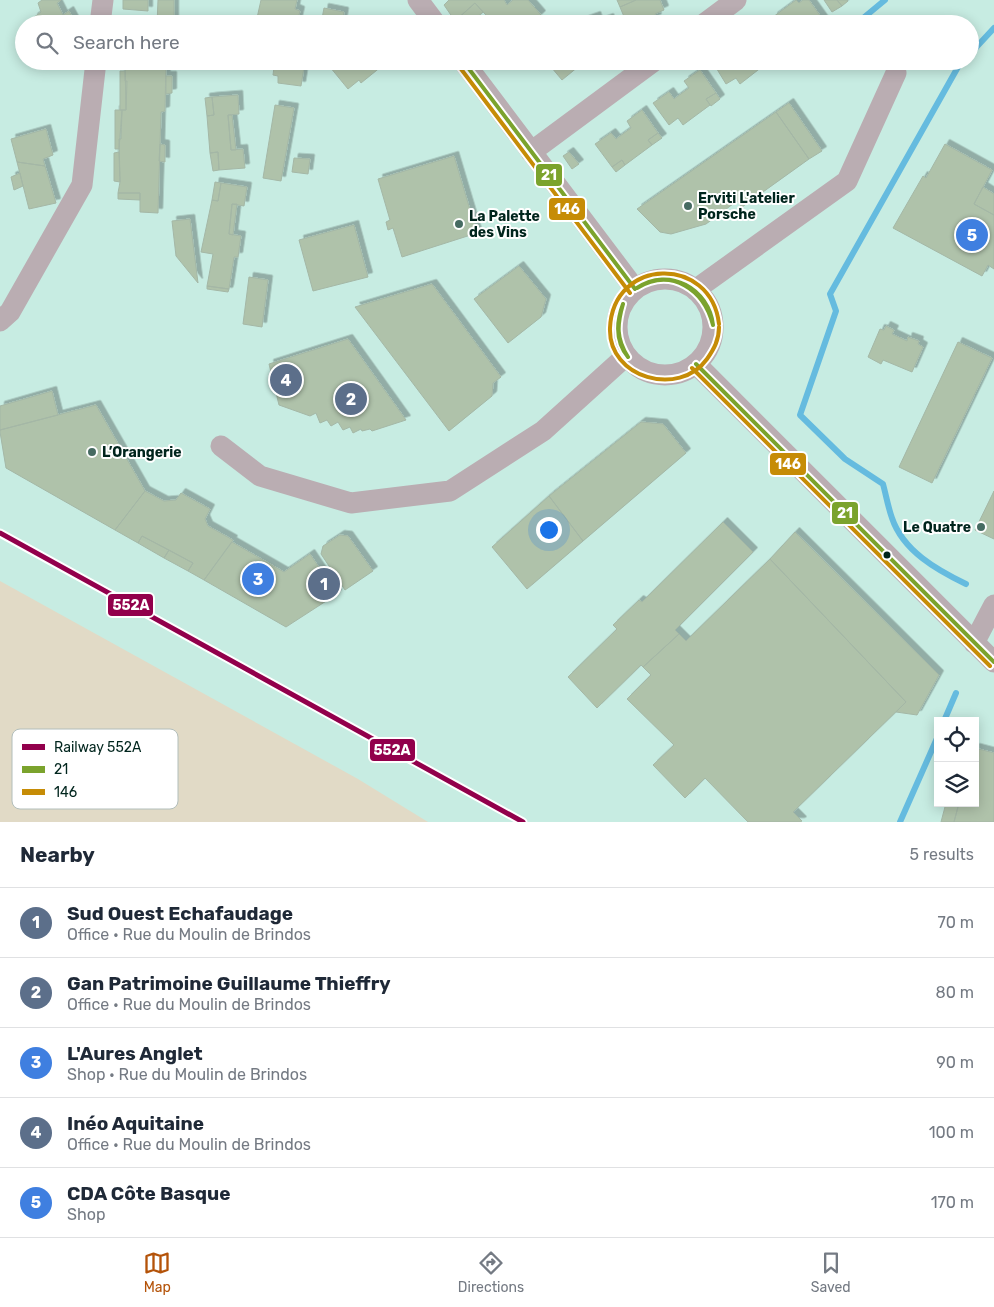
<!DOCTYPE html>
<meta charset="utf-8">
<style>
body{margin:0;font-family:Rubik,sans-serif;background:#f6f6f7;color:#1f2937}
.controls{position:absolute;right:15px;bottom:15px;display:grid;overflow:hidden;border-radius:0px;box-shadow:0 2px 12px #0003}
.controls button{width:45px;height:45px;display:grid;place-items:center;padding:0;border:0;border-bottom:1px solid #e0e1e3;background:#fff;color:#1f2937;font:25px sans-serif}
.you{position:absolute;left:548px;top:529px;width:18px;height:18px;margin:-12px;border:4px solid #fff;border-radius:50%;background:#1a73e8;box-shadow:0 0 0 8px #1a73e833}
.badge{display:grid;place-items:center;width:32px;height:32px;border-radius:50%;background:#b45309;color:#fff;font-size:16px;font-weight:700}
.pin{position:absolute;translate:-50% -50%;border:2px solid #fff;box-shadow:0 1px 5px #0006}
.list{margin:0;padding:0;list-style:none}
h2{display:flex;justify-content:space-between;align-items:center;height:65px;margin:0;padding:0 20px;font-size:21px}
h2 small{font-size:16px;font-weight:400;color:#747a83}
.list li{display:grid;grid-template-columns:32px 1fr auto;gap:15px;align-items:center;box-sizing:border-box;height:70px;padding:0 20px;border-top:1px solid #e0e1e3}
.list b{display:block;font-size:19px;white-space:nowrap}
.list p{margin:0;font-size:16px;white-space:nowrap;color:#747a83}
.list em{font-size:16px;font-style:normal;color:#747a83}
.icon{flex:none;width:28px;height:28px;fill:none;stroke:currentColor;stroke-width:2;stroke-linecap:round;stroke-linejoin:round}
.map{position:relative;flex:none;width:994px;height:822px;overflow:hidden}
.search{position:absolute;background:#fff;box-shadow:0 2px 12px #0003;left:15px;right:15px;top:15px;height:55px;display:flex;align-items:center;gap:12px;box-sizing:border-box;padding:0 18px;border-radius:28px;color:#747a83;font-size:19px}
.sheet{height:415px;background:#fff}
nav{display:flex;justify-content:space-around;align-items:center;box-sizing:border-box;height:70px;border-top:1px solid #e0e1e3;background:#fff;font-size:14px;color:#747a83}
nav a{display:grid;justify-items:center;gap:2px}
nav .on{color:#b45309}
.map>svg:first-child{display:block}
.green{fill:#e1dac6}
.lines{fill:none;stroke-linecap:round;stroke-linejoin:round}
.stream{stroke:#65bbdf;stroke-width:6}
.building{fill:#afc2aa;stroke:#a4b7a6;filter:url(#shadow)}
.minor{stroke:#baadb2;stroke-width:21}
.bus-1-casing{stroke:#fff;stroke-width:8}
.bus-2-casing{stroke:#fff;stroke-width:8}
.bus-1{stroke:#7ba32d;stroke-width:4}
.bus-2{stroke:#c68c06;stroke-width:4}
.rail-1-casing{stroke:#fff;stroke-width:9}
.rail-1{stroke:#92004c;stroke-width:5}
.poi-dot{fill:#466b62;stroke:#fff;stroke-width:2}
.bus-dot{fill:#00251d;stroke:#fff;stroke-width:2}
.labels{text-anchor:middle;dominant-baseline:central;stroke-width:4;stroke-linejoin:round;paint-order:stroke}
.poi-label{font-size:14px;font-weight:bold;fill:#00251d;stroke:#fff;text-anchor:start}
.key{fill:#fff;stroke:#b2bebb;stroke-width:1}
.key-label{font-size:14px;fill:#00251d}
.line-badge{stroke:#fff;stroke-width:2}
.badge-label{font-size:14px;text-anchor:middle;font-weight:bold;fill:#fff}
</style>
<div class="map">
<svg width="994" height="822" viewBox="0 0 994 822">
<defs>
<filter id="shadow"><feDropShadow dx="4.5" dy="-4.5" stdDeviation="0" flood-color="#0004"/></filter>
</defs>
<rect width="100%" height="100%" fill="#c7ece2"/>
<!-- green -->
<path class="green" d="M 0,581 L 358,779 L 428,822 L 0,822 Z"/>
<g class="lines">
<!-- stream -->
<path class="stream" d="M 856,24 L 885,0
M 970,54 L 994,28
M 964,61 L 958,67 L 830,294 L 836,311 L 800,415 L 845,459 L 883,484 C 886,495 888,507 892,518 C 903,551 937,570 966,584
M 944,721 L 956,693
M 900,822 L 938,736"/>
</g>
<!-- building -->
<path class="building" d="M 42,0 L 61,0 L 57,3 L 63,15 L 69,11 L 76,24 L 36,24 L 33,18 L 41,12 L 38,3 Z
M 123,0 L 148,0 L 148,11 L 123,9 Z
M 158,0 L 174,0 L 174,24 L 157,24 Z
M 261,0 L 297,0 L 295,9 L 300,11 L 297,24 L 265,24 L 266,19 L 257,18 Z
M 449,0 L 504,0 L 507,5 L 513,0 L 528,0 L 541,15 L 531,24 L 494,24 L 475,3 L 455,21 L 444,5 Z
M 617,0 L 636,0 L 620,7 Z
M 636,0 L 660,0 L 664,10 L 655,14 L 657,18 L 644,24 L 627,24 L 620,7 Z
M 796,0 L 799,3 L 803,0 L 809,0 L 824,21 L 821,24 L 778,24 L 773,17 Z
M 824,0 L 837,0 L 842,6 L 832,12 Z
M 837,0 L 847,0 L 848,1 L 842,6 Z
M 475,3 L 483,12 L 470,24 L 457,24 L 455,21 Z
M 324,8 L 344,12 L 342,24 L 321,24 Z
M 596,16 L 598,22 L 609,18 L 611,24 L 583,24 L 582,21 Z
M 121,61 L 125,61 L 125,69 L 121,69 Z
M 125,61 L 166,61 L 165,111 L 161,112 L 158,213 L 140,212 L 140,193 L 118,193 L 120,182 L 119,139 L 121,139 L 122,110 L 126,110 Z
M 266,61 L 305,61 L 301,86 L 278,83 L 278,76 L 273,75 L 274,67 L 265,66 Z
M 336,61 L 378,61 L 382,66 L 361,83 L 359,80 L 348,89 L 330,67 Z
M 546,61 L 575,61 L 579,66 L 562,80 Z
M 712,61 L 766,61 L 767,63 L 740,84 L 736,78 L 726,84 Z
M 700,70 L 716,93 L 706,99 L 710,105 L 683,125 L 678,118 L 669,125 L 653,103 L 669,92 L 674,99 L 689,88 L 684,81 Z
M 120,71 L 125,71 L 125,81 L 127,81 L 126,110 L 120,110 Z
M 166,76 L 172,76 L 172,93 L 166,94 Z
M 716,93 L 720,99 L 711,106 L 706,99 Z
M 238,95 L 239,114 L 228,115 L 231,150 L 243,149 L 245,168 L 219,170 L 218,152 L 210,153 L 207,116 L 214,115 L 212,97 Z
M 212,97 L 214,115 L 207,116 L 205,98 Z
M 789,103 L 822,151 L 809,159 L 776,112 Z
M 275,105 L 294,108 L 281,181 L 263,178 Z
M 115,110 L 122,110 L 119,149 L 115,149 Z
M 642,110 L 658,133 L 648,140 L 652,145 L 625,165 L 622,160 L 612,167 L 595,144 L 611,133 L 616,139 L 631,128 L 627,121 Z
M 776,112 L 809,159 L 742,207 L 737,201 L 706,224 L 671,234 L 660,232 L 637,209 Z
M 228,115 L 232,115 L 236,150 L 231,150 Z
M 46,129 L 53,155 L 43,159 L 45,166 L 17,162 L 11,139 Z
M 658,133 L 662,138 L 652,145 L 648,140 Z
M 160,144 L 165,145 L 165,162 L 159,161 Z
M 945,144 L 992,170 L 974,204 L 994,215 L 994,269 L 988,265 L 982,276 L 893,228 L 923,176 L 926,178 Z
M 119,152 L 120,182 L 114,181 L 114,153 Z
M 218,152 L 219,170 L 213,171 L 210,153 Z
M 569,152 L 579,164 L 572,169 L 563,156 Z
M 454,156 L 477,233 L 402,257 L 393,228 L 388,230 L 386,222 L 390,220 L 378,179 Z
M 294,158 L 310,159 L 308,174 L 292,172 Z
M 622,160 L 625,165 L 616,172 L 612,167 Z
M 17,162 L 45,166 L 56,203 L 29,209 Z
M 20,173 L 23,186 L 14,190 L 11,177 Z
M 215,182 L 221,183 L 218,201 L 212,200 Z
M 221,183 L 247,187 L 244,206 L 232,204 L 229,234 L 241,236 L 238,257 L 234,257 L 229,289 L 207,286 L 213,254 L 201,252 L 212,200 L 218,201 Z
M 983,187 L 994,194 L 994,215 L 974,204 Z
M 118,193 L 140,193 L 140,200 L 118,199 Z
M 232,204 L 237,204 L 233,235 L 229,234 Z
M 190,219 L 198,283 L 176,256 L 172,221 Z
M 354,225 L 368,277 L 313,291 L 299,240 Z
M 519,266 L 546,299 L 541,317 L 508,343 L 474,299 Z
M 249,277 L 268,280 L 262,327 L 243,324 Z
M 432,284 L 501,377 L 493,383 L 492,396 L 449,431 L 355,307 Z
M 207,286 L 229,289 L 228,292 L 207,289 Z
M 886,326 L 894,330 L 892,334 L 907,341 L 908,337 L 919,341 L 918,344 L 923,347 L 912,372 L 883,360 L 881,364 L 868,357 L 880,329 L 884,330 Z
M 348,339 L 406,420 L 372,431 L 370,429 L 362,431 L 361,429 L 353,433 L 350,427 L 343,430 L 338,422 L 331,426 L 327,420 L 320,423 L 316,413 L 310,416 L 279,405 L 269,364 Z
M 958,342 L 992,358 L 932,483 L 899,467 Z
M 52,391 L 58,415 L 0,430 L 0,406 Z
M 96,405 L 145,491 L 115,530 L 6,468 L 0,432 L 0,430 Z
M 641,422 L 663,424 L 686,453 L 583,541 L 549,496 Z
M 145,491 L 164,501 L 176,500 L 181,493 L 210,509 L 205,519 L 208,526 L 233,540 L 204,580 L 188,571 L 193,563 L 142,536 L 138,543 L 115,530 Z
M 994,491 L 994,539 L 975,530 Z
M 549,496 L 583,541 L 527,589 L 492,547 Z
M 723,522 L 753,552 L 675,630 L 679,634 L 643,667 L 641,665 L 597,708 L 568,677 L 617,629 L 613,625 L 639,600 L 642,602 Z
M 795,532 L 939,675 L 917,715 L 896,712 L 906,702 L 770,559 Z
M 340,535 L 348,536 L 373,571 L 345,590 L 321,554 L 323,546 Z
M 142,536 L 169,550 L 164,558 L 138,543 Z
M 232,542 L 284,572 L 310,554 L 337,594 L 286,627 L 204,580 Z
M 169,550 L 193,563 L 188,571 L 164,558 Z
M 770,559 L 906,702 L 793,812 L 802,821 L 800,822 L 748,822 L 705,778 L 685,798 L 653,765 L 674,745 L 627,699 L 651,675 L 643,667 L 679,634 L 686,641 Z
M 975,748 L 994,753 L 994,822 L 954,822 L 959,803 L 975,803 Z
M 946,803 L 959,803 L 954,822 L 941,822 Z"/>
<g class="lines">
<!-- minor -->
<path class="minor" d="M 418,0 L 436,24
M 100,24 L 103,0
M 704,24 L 736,0
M 463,61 L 635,289
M 531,152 L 654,61
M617 327a48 48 0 1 1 96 0a48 48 0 1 1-96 0Z
M 695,290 L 847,181 L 896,73
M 0,321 L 10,312 L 82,185 L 96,61
M 696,364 L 994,662
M 221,446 L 260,476 L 351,503 L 450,491 L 543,431 L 626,356
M 974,643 L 994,605"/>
<defs>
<path id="bus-1" d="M 463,61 L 635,289
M 637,288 C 669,266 709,289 713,325
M 637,288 C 672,267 704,290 713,325
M 623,304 C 617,325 616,338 628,357
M 623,304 C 616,323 615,341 628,357
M 696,364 L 994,662"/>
<path id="bus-2" d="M 458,65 L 630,293
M 719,324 C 711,255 613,257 610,328 C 608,378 679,398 707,359 C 714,349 719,340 719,327
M 692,368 L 990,666"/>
</defs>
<!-- bus-1 casing -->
<use href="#bus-1" class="bus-1-casing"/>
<!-- bus-2 casing -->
<use href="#bus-2" class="bus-2-casing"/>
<!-- bus-1 -->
<use href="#bus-1" class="bus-1"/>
<!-- bus-2 -->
<use href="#bus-2" class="bus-2"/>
<defs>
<path id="rail-1" d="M 0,533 L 523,822"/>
</defs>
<!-- rail-1 casing -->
<use href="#rail-1" class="rail-1-casing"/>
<!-- rail-1 -->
<use href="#rail-1" class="rail-1"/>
</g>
<!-- markers -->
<g class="poi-dot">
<circle cx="688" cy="206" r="5"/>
<circle cx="459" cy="224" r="5"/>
<circle cx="92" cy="452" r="5"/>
<circle cx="981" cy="527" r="5"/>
</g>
<circle class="bus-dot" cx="887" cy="555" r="4.5"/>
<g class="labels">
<!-- poi labels -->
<g class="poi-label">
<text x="698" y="198">Erviti L'atelier<tspan x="698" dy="16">Porsche</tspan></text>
<text x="469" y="216">La Palette<tspan x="469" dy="16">des Vins</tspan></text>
<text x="102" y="452">L’Orangerie</text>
<text x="971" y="527" text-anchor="end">Le Quatre</text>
</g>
</g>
<!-- legend -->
<rect x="12" y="729" width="166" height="80" rx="8" class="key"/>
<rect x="22" y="744" width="23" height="6" fill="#92004c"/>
<rect x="22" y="766" width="23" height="7" fill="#7ba32d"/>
<rect x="22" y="789" width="23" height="6" fill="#c68c06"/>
<g class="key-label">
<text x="54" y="752">Railway 552A</text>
<text x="54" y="774">21</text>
<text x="54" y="797">146</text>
</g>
<g class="line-badge">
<rect x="535" y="163" width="28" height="24" rx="5" fill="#7ba32d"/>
<rect x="548" y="197" width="38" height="24" rx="5" fill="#c68c06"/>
<rect x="769" y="452" width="38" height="24" rx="5" fill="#c68c06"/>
<rect x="831" y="501" width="28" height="24" rx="5" fill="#7ba32d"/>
<rect x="107" y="593" width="47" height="24" rx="5" fill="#92004c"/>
<rect x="369" y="738" width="47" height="24" rx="5" fill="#92004c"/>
</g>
<g class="badge-label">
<text x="549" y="180">21</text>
<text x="567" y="214">146</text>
<text x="788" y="469">146</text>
<text x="845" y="518">21</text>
<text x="131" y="610">552A</text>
<text x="392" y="755">552A</text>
</g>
</svg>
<div class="controls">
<button><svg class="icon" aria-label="locate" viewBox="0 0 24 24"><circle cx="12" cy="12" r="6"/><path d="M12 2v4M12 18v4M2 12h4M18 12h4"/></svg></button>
<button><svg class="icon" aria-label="layers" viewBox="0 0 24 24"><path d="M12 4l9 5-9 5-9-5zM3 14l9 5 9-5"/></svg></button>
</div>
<div class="you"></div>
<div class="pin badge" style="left:324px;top:584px;background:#5c6f8a">1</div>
<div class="pin badge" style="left:351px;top:399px;background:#5c6f8a">2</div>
<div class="pin badge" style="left:258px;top:579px;background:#3f7fe0">3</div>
<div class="pin badge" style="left:286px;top:380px;background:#5c6f8a">4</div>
<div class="pin badge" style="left:972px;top:235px;background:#3f7fe0">5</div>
<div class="search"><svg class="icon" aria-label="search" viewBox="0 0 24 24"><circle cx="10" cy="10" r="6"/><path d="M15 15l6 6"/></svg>Search here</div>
</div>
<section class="sheet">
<h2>Nearby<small>5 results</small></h2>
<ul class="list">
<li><span class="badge" style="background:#5c6f8a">1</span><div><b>Sud Ouest Echafaudage</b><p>Office · Rue du Moulin de Brindos</p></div><em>70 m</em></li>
<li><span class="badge" style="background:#5c6f8a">2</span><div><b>Gan Patrimoine Guillaume Thieffry</b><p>Office · Rue du Moulin de Brindos</p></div><em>80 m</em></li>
<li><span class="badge" style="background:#3f7fe0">3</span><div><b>L'Aures Anglet</b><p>Shop · Rue du Moulin de Brindos</p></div><em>90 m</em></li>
<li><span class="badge" style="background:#5c6f8a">4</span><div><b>Inéo Aquitaine</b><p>Office · Rue du Moulin de Brindos</p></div><em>100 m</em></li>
<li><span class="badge" style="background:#3f7fe0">5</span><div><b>CDA Côte Basque</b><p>Shop</p></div><em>170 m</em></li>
</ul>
</section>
<nav>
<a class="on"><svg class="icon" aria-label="map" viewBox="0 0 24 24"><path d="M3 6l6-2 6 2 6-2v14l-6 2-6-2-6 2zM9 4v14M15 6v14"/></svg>Map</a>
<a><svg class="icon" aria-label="directions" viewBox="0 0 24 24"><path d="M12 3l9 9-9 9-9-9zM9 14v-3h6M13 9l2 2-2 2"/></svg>Directions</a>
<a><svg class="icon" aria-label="saved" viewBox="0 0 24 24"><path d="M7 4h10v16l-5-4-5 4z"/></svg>Saved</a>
</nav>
